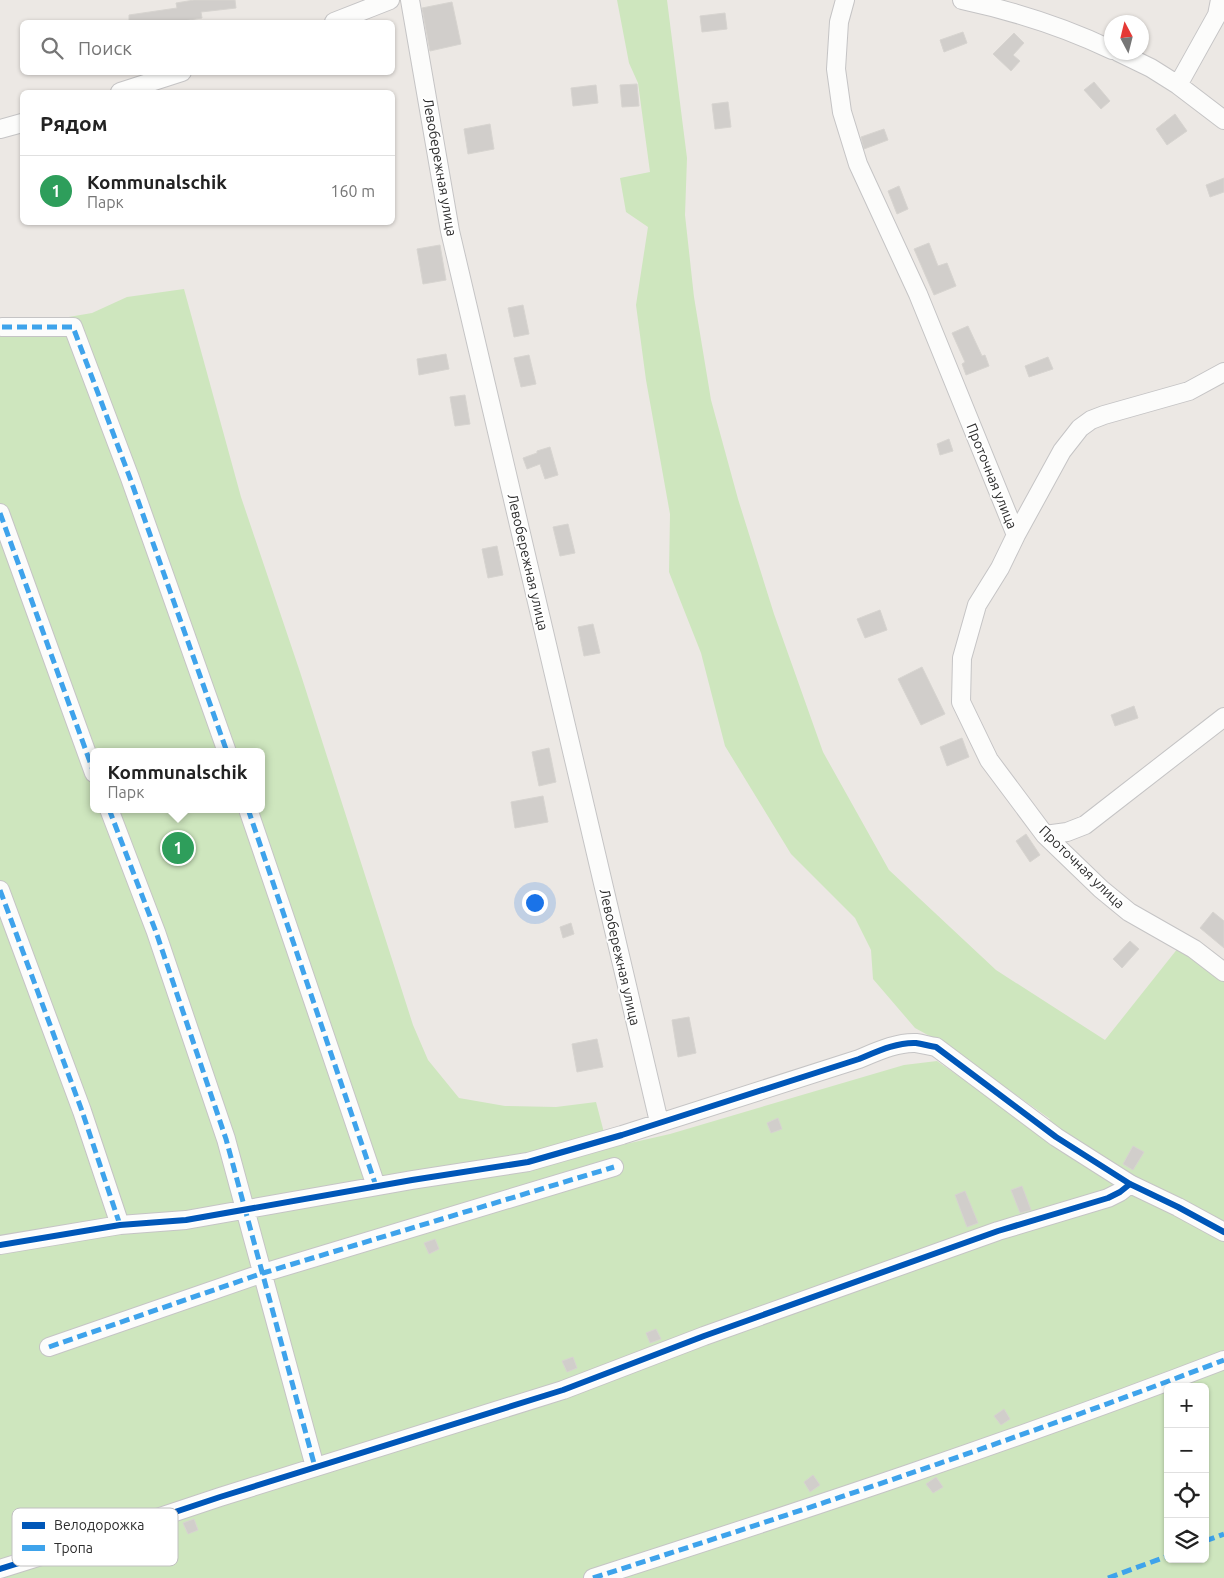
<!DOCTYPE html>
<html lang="ru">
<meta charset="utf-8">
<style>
body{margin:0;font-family:Ubuntu,sans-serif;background:#f6f6f6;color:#222}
.controls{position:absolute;right:15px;bottom:15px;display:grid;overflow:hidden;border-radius:8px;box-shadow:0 1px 4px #0004}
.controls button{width:45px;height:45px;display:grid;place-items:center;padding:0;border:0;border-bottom:1px solid #e0e0e0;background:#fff;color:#222;font:25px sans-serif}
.compass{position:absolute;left:1104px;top:15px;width:45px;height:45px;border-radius:50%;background:#fff;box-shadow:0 1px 4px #0004;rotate:353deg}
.you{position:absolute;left:534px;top:902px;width:18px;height:18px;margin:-12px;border:4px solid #fff;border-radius:50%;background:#1a73e8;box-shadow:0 0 0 8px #1a73e833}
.badge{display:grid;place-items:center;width:32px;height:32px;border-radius:50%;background:#0f766e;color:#fff;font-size:16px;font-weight:700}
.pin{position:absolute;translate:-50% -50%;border:2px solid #fff;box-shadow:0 1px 5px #0006}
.popup{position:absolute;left:90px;top:748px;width:175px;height:65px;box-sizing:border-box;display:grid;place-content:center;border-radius:8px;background:#fff;filter:drop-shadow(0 1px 4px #0005);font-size:16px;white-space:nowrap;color:#767676}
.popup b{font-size:19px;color:#222}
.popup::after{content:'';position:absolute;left:50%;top:100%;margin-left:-10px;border:10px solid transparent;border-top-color:#fff}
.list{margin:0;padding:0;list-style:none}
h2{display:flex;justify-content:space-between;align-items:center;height:65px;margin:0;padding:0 20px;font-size:21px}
h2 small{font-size:16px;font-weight:400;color:#767676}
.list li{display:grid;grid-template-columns:32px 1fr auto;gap:15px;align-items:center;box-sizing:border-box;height:70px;padding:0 20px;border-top:1px solid #e0e0e0}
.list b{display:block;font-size:19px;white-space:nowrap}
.list p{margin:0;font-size:16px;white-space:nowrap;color:#767676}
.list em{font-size:16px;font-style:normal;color:#767676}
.icon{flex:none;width:28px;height:28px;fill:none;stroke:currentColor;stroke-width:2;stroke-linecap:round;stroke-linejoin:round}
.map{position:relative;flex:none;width:1224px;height:1578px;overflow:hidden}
.search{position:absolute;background:#fff;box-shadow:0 1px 4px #0004;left:20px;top:20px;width:375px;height:55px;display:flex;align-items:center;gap:12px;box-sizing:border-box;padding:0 18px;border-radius:8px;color:#767676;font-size:19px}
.panel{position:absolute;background:#fff;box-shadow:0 1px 4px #0004;left:20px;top:90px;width:375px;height:135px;border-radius:8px}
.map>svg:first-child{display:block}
.green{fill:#cee6be;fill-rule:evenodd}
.building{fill:#d1cecb;stroke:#d7d4d0}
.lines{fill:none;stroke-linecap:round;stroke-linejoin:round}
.street-casing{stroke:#c5c4c5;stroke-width:20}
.street{stroke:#fcfcfb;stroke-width:18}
.quiet{stroke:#3ea3eb;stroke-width:5;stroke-dasharray:10 5;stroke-linecap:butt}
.cycleway-casing{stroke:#fff;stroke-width:9}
.cycleway{stroke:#0057b8;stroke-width:6}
.labels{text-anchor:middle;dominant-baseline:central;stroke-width:4;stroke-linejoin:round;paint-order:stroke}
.street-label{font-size:14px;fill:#2e2e2e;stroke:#fff}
.key{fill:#fff;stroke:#c0c0c0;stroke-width:1}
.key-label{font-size:14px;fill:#2e2e2e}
</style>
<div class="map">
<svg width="1224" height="1578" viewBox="0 0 1224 1578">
<rect width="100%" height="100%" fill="#ece8e4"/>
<!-- green -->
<path class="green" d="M 617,0 L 667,0 L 687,158 L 685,215 L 694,297 L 711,400 L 738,499 L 774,614 L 823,752 L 889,870 L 996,970 L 1105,1040 L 1186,938 L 1224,965 L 1224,1578 L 0,1578 L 0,321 L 57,319 L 92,313 L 127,297 L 184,289 L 241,497 L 300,672 L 413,1025 L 428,1060 L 459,1098 L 505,1106 L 556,1107 L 596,1102 L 608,1148 L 670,1134 L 904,1065 L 937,1061 L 1033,1128 L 1050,1119 L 946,1045 L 915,1028 L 873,979 L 871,950 L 855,918 L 791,854 L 725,746 L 701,653 L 669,572 L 670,514 L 646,380 L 636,305 L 648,227 L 626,212 L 620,178 L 650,172 L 638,83 L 629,63 ZM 94,752 L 262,752 L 262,809 L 94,809 ZM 1168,1387 L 1205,1387 L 1205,1559 L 1168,1559 Z"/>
<!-- building -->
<path class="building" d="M 194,0 L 235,0 L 236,8 L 201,12 L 202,18 L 176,22 L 129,22 L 129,15 L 177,8 L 176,3 Z
M 452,2 L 461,44 L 430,51 L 422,8 Z
M 725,13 L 727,29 L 702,32 L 700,16 Z
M 963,32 L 967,43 L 944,52 L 940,40 Z
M 1014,33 L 1024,43 L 1013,55 L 1020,61 L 1011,71 L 993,54 Z
M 1094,82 L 1110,101 L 1101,109 L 1084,90 Z
M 637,84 L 639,106 L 622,107 L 620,85 Z
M 596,85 L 598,103 L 573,106 L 571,88 Z
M 728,102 L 731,127 L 715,129 L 712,104 Z
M 1175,114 L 1187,131 L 1167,145 L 1156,129 Z
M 490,124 L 494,149 L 468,154 L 464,129 Z
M 884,129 L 888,140 L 864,149 L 861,137 Z
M 1224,178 L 1224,192 L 1210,197 L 1206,185 Z
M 899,186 L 908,209 L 897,214 L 888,191 Z
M 929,243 L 938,266 L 947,263 L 956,286 L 934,295 L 914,249 Z
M 440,245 L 446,280 L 423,284 L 417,249 Z
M 523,305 L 529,334 L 514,337 L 508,308 Z
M 968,326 L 982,356 L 985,355 L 989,366 L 966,375 L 962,364 L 965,362 L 952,333 Z
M 446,354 L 449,369 L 419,375 L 417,359 Z
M 529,355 L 536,384 L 521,387 L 514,358 Z
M 1048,357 L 1053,369 L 1029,377 L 1025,366 Z
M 465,395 L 470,424 L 455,426 L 450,397 Z
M 949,439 L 953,451 L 940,455 L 937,444 Z
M 550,447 L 558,475 L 545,479 L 540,464 L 527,469 L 523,458 L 537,453 L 537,451 Z
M 568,524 L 575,553 L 560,556 L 553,527 Z
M 497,546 L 503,575 L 488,578 L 482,549 Z
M 880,610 L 887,630 L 865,638 L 857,619 Z
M 593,624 L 600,653 L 584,656 L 578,627 Z
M 922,667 L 945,714 L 921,725 L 898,679 Z
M 1134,706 L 1138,718 L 1115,726 L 1111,715 Z
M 962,738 L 969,757 L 947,766 L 940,747 Z
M 549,748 L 556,782 L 539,786 L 532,752 Z
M 543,796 L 548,822 L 515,828 L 511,802 Z
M 1026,834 L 1040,855 L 1030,862 L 1016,841 Z
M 1213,912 L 1224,921 L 1224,948 L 1200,928 Z
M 571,923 L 574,934 L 563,938 L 560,927 Z
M 1130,941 L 1139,949 L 1122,968 L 1113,959 Z
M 689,1017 L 696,1053 L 678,1057 L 672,1020 Z
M 597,1039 L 603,1067 L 577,1072 L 572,1044 Z
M 778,1118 L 782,1129 L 771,1133 L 767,1123 Z
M 1133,1146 L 1144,1152 L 1133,1170 L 1123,1164 Z
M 1022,1186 L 1031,1210 L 1020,1213 L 1011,1190 Z
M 965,1191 L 978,1223 L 967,1227 L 955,1195 Z
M 435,1239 L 439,1249 L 429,1254 L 424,1243 Z
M 656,1329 L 661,1339 L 650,1343 L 646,1333 Z
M 573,1357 L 577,1368 L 567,1372 L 562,1361 Z
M 1004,1409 L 1010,1419 L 1001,1425 L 994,1416 Z
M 813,1475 L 820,1485 L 810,1492 L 804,1482 Z
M 936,1477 L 943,1487 L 933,1493 L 926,1484 Z
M 194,1519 L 198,1530 L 188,1534 L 183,1523 Z"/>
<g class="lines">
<defs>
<path id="street" d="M 410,0 L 450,231 L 659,1122
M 845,0 L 839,22 L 836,69 L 842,112 L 858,164 L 918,294 L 1016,535 L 1000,568 L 977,605 L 962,658 L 961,702 L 989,760 L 1045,835 L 1101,889 L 1129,912 L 1194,949 L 1224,972
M 962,0 C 1013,11 1064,27 1112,50
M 334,22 L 390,0
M 1118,52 L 1151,68 L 1178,85 L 1224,120
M 1178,85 L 1217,15 L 1220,0
M 120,92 L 182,72
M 0,129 L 22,123
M 2,327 L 73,327 L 130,478 L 227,752
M 0,513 L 94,773
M 1016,535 L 1062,451 L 1080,428 L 1091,420 L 1104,415 L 1189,391 L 1224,372
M 109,809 L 156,932 L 226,1139 L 315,1467
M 248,809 L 376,1186
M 1045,835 L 1067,832 L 1085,825 L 1224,717
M 0,890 L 82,1111 L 120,1225
M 0,1245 L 120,1225 L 186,1220 L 412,1180 L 528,1162 L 622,1135 L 859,1059 C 876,1052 897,1042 916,1043 C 923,1044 929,1046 936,1047 L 1056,1137 L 1089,1158 L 1130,1184 L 1178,1207 L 1224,1232
M 49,1347 L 263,1273 L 614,1167
M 0,1569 L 67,1548 L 220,1497 L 563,1390 L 704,1336 L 998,1231 L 1108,1198 L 1120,1192 L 1130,1184
M 593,1578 C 805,1510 1016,1440 1224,1360"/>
</defs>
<!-- street casing -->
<use href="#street" class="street-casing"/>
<!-- street -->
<use href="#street" class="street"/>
<!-- quiet -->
<path class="quiet" d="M 2,327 L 73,327 L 130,478 L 227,752
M 0,513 L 94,773
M 109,809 L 156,932 L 226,1139 L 315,1467
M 248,809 L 376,1186
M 0,890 L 82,1111 L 120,1225
M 49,1347 L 263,1273 L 614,1167
M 1205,1541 L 1224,1534
M 593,1578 C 805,1510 1016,1440 1224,1360
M 1108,1578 L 1168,1556"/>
<defs>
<path id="cycleway" d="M 0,1245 L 120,1225 L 186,1220 L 412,1180 L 528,1162 L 622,1135 L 859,1059 C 876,1052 897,1042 916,1043 C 923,1044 929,1046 936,1047 L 1056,1137 L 1089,1158 L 1130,1184 L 1178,1207 L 1224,1232
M 0,1569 L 67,1548 L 220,1497 L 563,1390 L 704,1336 L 998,1231 L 1108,1198 L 1120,1192 L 1130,1184"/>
</defs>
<!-- cycleway casing -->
<use href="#cycleway" class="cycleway-casing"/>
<!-- cycleway -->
<use href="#cycleway" class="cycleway"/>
</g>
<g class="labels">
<!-- street labels -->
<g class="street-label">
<text transform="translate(440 167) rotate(80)">Левобережная улица</text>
<text transform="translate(992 476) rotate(68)">Проточная улица</text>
<text transform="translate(528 562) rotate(77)">Левобережная улица</text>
<text transform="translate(1082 867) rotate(44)">Проточная улица</text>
<text transform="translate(620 957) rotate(77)">Левобережная улица</text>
</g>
</g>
<!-- legend -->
<rect x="12" y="1508" width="166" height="58" rx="8" class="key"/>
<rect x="22" y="1522" width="23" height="7" fill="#0057b8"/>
<rect x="22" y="1545" width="23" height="6" fill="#3ea3eb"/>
<g class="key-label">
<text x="54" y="1530">Велодорожка</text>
<text x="54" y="1553">Тропа</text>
</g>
</svg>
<div class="controls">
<button>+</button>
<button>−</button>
<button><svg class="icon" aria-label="locate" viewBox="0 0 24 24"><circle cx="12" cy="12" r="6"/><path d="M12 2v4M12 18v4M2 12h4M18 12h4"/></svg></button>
<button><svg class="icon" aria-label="layers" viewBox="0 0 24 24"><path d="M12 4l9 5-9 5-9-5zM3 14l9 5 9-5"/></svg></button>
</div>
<svg class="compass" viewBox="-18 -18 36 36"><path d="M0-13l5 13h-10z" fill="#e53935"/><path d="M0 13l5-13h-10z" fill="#767676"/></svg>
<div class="you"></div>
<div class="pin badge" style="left:178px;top:848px;background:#2e9e5b">1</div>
<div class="popup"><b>Kommunalschik</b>Парк</div>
<div class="search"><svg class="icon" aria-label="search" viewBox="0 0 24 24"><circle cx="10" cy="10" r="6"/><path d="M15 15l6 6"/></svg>Поиск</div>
<section class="panel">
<h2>Рядом<small></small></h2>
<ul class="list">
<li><span class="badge" style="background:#2e9e5b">1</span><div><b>Kommunalschik</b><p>Парк</p></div><em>160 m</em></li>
</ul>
</section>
</div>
